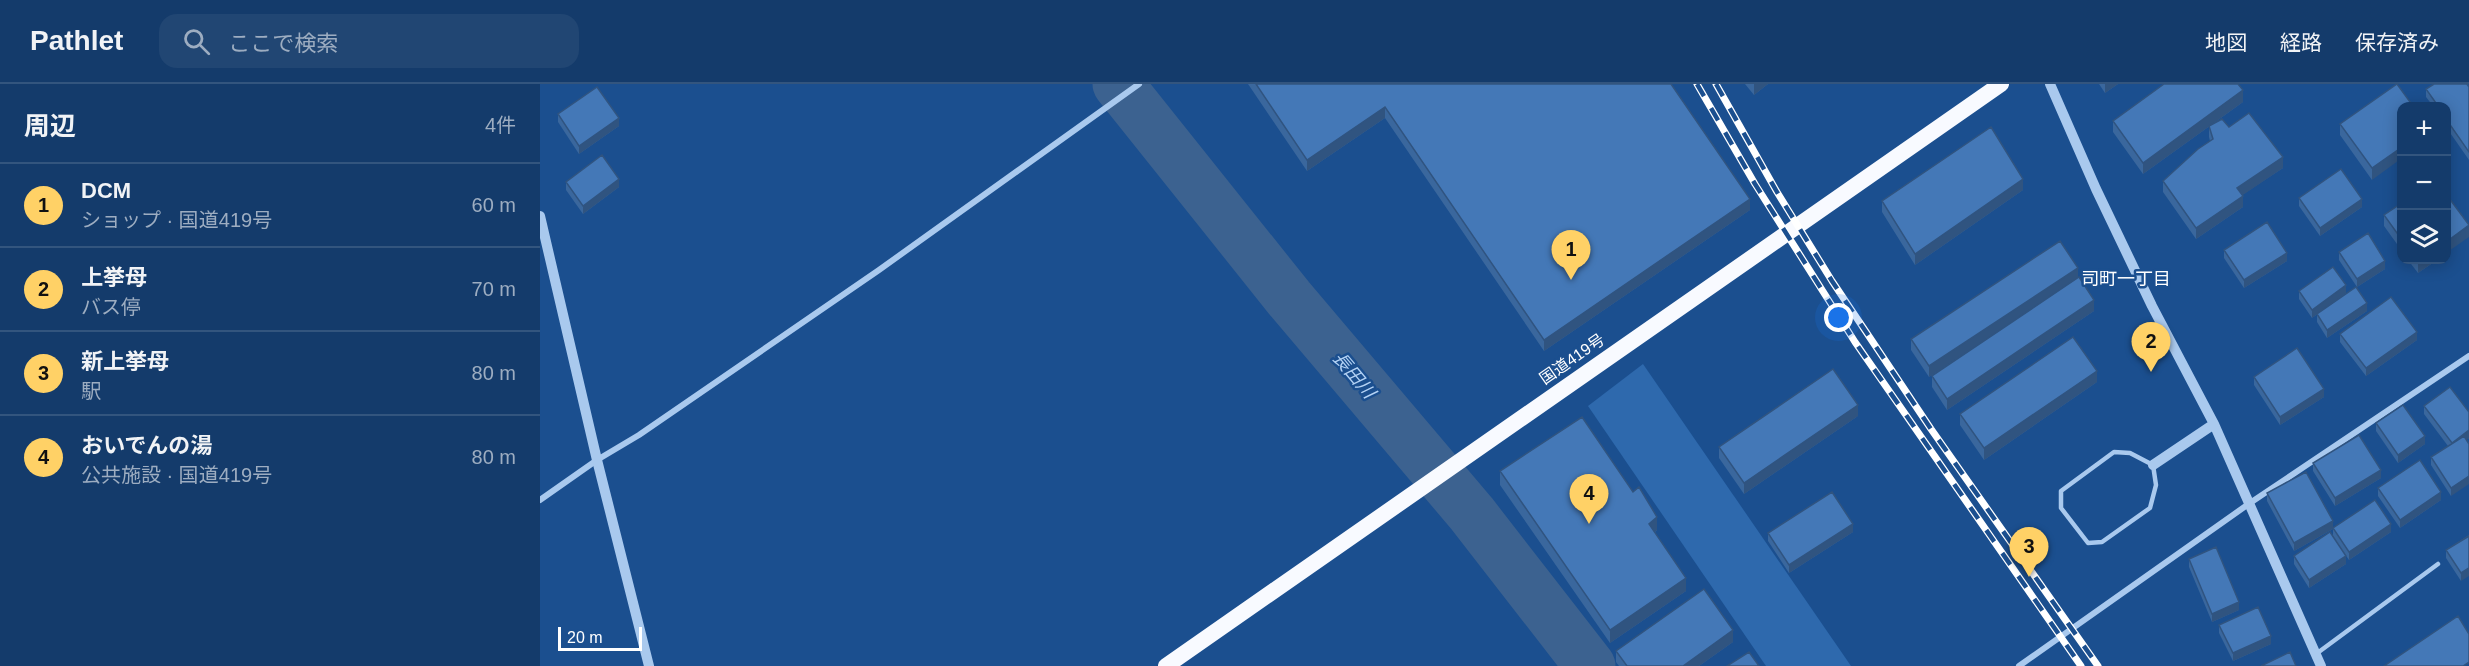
<!DOCTYPE html>
<html lang="ja">
<meta charset="utf-8">
<style>
body{margin:0;font-family:Arial,"Noto Sans JP",sans-serif;background:#214673;color:#f1f3f6}
.controls{position:absolute;right:18px;top:18px;display:grid;overflow:hidden;border-radius:12px;box-shadow:0 3px 15px #0003}
.controls button{width:54px;height:54px;display:grid;place-items:center;padding:0;border:0;border-bottom:2px solid #33557e;background:#143b6b;color:#f1f3f6;font:30px sans-serif}
.scale{position:absolute;left:18px;bottom:15px;width:84px;box-sizing:border-box;padding-left:6px;border:3px solid #fff;border-top:0;font-size:16px;line-height:21px;white-space:nowrap;color:#fff;-webkit-text-stroke:4px #1b4f8f;paint-order:stroke}
.you{position:absolute;left:1299px;top:234px;width:21px;height:21px;margin:-15px;border:4px solid #fff;border-radius:50%;background:#1a73e8;box-shadow:0 0 0 9px #1a73e833}
.badge{display:grid;place-items:center;width:39px;height:39px;border-radius:50%;background:#ffd166;color:#111;font-size:20px;font-weight:700}
.pin{position:absolute;translate:-50% -50px;filter:drop-shadow(0 2px 3px #0008)}
.pin::after{content:'';position:absolute;top:32px;width:21px;height:18px;background:inherit;clip-path:polygon(0 0,100% 0,50% 100%)}
.list{margin:0;padding:0;list-style:none}
h2{display:flex;justify-content:space-between;align-items:center;height:78px;margin:0;padding:0 24px;font-size:26px}
h2 small{font-size:20px;font-weight:400;color:#9dadc1}
.list li{display:grid;grid-template-columns:39px 1fr auto;gap:18px;align-items:center;box-sizing:border-box;height:84px;padding:0 24px;border-top:2px solid #33557e}
.list b{display:block;font-size:22px;white-space:nowrap}
.list p{margin:0;font-size:20px;white-space:nowrap;color:#9dadc1}
.list em{font-size:20px;font-style:normal;color:#9dadc1}
.icon{flex:none;width:33px;height:33px;fill:none;stroke:currentColor;stroke-width:2;stroke-linecap:round;stroke-linejoin:round}
.map{position:relative;flex:none;width:1929px;height:582px;overflow:hidden}
header{display:flex;align-items:center;gap:36px;box-sizing:border-box;height:84px;padding:0 30px;background:#143b6b;border-bottom:2px solid #33557e}
header strong{font-size:28px}
nav{display:flex;gap:33px;margin-inline-start:auto;font-size:21px}
.search{width:420px;height:54px;background:#214673;display:flex;align-items:center;gap:15px;box-sizing:border-box;padding:0 21px;border-radius:18px;color:#9dadc1;font-size:22px}
main{display:flex}
aside{flex:1;background:#143b6b}
.map>svg:first-child{display:block}
.green{fill:#2e69ad}
.lines{fill:none;stroke-linecap:round;stroke-linejoin:round}
.river{stroke:#3c6290;stroke-width:51}
.service{stroke:#a9c9ee;stroke-width:4.5}
.minor{stroke:#a9c9ee;stroke-width:6}
.tertiary{stroke:#a9c9ee;stroke-width:10}
.trunk{stroke:#f8faff;stroke-width:16}
.rail-casing{stroke:#fff;stroke-width:7}
.rail{stroke:#1b4f8f;stroke-width:4.5;stroke-dasharray:14;stroke-linecap:butt}
.wall{fill:#3a679d}
.shaded-wall{fill:#305480}
.building{fill:#4478b7;stroke:#305480;stroke-width:1.5}
.labels{text-anchor:middle;dominant-baseline:central;stroke-width:5;stroke-linejoin:round;paint-order:stroke}
.street-label{font-size:16px;fill:#fff;stroke:#1b4f8f}
.neighbourhood-label{font-size:18px;fill:#fff;stroke:#1b4f8f}
.water-label{font-size:18px;font-style:italic;fill:#b5d3f5;stroke:#1b4f8f}
</style>
<header>
<strong>Pathlet</strong>
<div class="search"><svg class="icon" aria-label="search" viewBox="0 0 24 24"><circle cx="10" cy="10" r="6"/><path d="M15 15l6 6"/></svg>ここで検索</div>
<nav><a>地図</a><a>経路</a><a>保存済み</a></nav>
</header>
<main>
<aside>
<h2>周辺<small>4件</small></h2>
<ul class="list">
<li><span class="badge">1</span><div><b>DCM</b><p>ショップ · 国道419号</p></div><em>60 m</em></li>
<li><span class="badge">2</span><div><b>上挙母</b><p>バス停</p></div><em>70 m</em></li>
<li><span class="badge">3</span><div><b>新上挙母</b><p>駅</p></div><em>80 m</em></li>
<li><span class="badge">4</span><div><b>おいでんの湯</b><p>公共施設 · 国道419号</p></div><em>80 m</em></li>
</ul>
</aside>
<div class="map">
<svg width="1929" height="582" viewBox="0 0 1929 582">
<rect width="100%" height="100%" fill="#1b4f8f"/>
<!-- green -->
<path class="green" d="M 1103,280 L 1311,582 L 1226,582 L 1048,322 Z"/>
<g class="lines">
<!-- river -->
<path class="river" d="M 578,0 L 749,214 L 932,430 L 1050,582"/>
<!-- service -->
<path class="service" d="M 1574,368 L 1590,369 L 1613,381 L 1616,401 L 1610,424 L 1562,458 L 1548,459 L 1521,424 L 1521,407 Z
M 1776,570 L 1898,480"/>
<!-- minor -->
<path class="minor" d="M 0,416 L 57,376 L 99,351 L 339,186 L 599,0
M 1479,582 L 1710,419 L 1929,272"/>
<!-- tertiary -->
<path class="tertiary" d="M 1510,0 L 1556,105 L 1612,222 L 1674,340 L 1781,582
M 0,132 L 57,376 L 109,582
M 1613,381 L 1674,340"/>
<!-- trunk -->
<path class="trunk" d="M 626,582 L 1461,0"/>
<defs>
<path id="rail" d="M 1157,0 L 1215,100 L 1315,258 L 1541,582
M 1176,0 L 1237,108 L 1292,197 L 1391,345 L 1558,582"/>
</defs>
<!-- rail casing -->
<use href="#rail" class="rail-casing"/>
<!-- rail -->
<use href="#rail" class="rail"/>
</g>
<!-- wall -->
<path class="wall" d="M 708,0 L 1131,0 L 1210,126 L 1004,267 L 845,34 L 767,87 Z
M 1205,0 L 1228,0 L 1214,11 Z
M 1559,0 L 1578,0 L 1565,9 Z
M 1857,0 L 1832,96 L 1800,51 L 1800,40 Z
M 1929,3 L 1929,76 L 1906,43 L 1906,22 L 1893,22 L 1886,13 L 1886,5 Z
M 1703,18 L 1603,90 L 1573,48 L 1573,37 Z
M 18,30 L 79,42 L 39,70 L 18,38 Z
M 1669,42 L 1689,43 L 1743,84 L 1702,111 L 1703,123 L 1656,155 L 1623,108 L 1623,97 L 1670,57 L 1669,53 Z
M 26,98 L 79,103 L 43,130 L 26,106 Z
M 1483,106 L 1375,181 L 1342,128 L 1342,117 Z
M 1759,114 L 1822,123 L 1780,152 L 1759,122 Z
M 1862,119 L 1862,167 L 1844,142 L 1844,131 Z
M 1684,166 L 1747,177 L 1704,204 L 1684,174 Z
M 1799,168 L 1845,185 L 1817,203 L 1799,176 Z
M 1868,176 L 1897,176 L 1878,189 Z
M 1538,194 L 1554,227 L 1407,326 L 1392,303 L 1392,292 L 1498,221 L 1389,293 L 1371,266 L 1371,255 Z
M 1759,207 L 1806,209 L 1772,234 L 1759,215 Z
M 1827,227 L 1787,254 L 1777,238 L 1777,230 Z
M 1800,250 L 1877,256 L 1826,292 L 1800,258 Z
M 1714,293 L 1784,313 L 1740,341 L 1714,301 Z
M 1557,298 L 1444,376 L 1420,341 L 1420,330 Z
M 1884,322 L 1929,328 L 1929,354 L 1926,356 L 1911,412 L 1891,381 L 1891,373 L 1908,362 L 1884,330 Z
M 1318,332 L 1204,410 L 1179,374 L 1179,363 Z
M 1836,339 L 1885,360 L 1858,379 L 1836,347 Z
M 1773,379 L 1841,394 L 1795,422 L 1773,387 Z
M 960,387 L 1117,446 L 1115,448 L 1146,507 L 1070,559 L 960,401 Z
M 1838,404 L 1901,416 L 1860,444 L 1838,412 Z
M 1727,409 L 1793,444 L 1851,448 L 1809,476 L 1802,466 L 1806,480 L 1769,504 L 1754,480 L 1754,472 L 1793,451 L 1793,445 L 1754,467 L 1727,417 Z
M 1313,448 L 1249,489 L 1228,457 L 1228,449 Z
M 1929,451 L 1921,497 L 1906,474 L 1906,466 Z
M 1649,475 L 1699,526 L 1672,538 L 1649,483 Z
M 1679,541 L 1731,560 L 1693,577 L 1679,549 Z
M 1193,558 L 1159,582 L 1079,582 L 1076,578 L 1076,567 Z"/>
<!-- shaded-wall -->
<path class="shaded-wall" d="M 1214,0 L 1228,0 L 1214,11 Z
M 1565,0 L 1578,0 L 1565,9 Z
M 1703,6 L 1703,18 L 1603,90 L 1603,79 Z
M 845,23 L 845,34 L 767,87 L 767,76 Z
M 79,34 L 79,42 L 39,70 L 39,62 Z
M 1862,63 L 1862,74 L 1832,96 L 1832,84 Z
M 1743,73 L 1743,84 L 1697,115 L 1697,104 Z
M 79,95 L 79,103 L 43,130 L 43,122 Z
M 1483,95 L 1483,106 L 1375,181 L 1375,170 Z
M 1703,112 L 1703,123 L 1656,155 L 1656,144 Z
M 1210,115 L 1210,126 L 1004,267 L 1004,256 Z
M 1822,115 L 1822,123 L 1780,152 L 1780,144 Z
M 1929,142 L 1929,153 L 1906,169 L 1906,158 Z
M 1747,169 L 1747,177 L 1704,204 L 1704,196 Z
M 1881,176 L 1897,176 L 1878,189 L 1878,178 Z
M 1845,177 L 1845,185 L 1817,203 L 1817,195 Z
M 1538,184 L 1538,195 L 1389,293 L 1389,282 Z
M 1806,201 L 1806,209 L 1772,234 L 1772,226 Z
M 1554,216 L 1554,227 L 1407,326 L 1407,315 Z
M 1827,219 L 1827,227 L 1787,254 L 1787,246 Z
M 1877,248 L 1877,256 L 1826,292 L 1826,284 Z
M 1557,287 L 1557,298 L 1444,376 L 1444,364 Z
M 1784,305 L 1784,313 L 1740,341 L 1740,333 Z
M 1318,321 L 1318,332 L 1204,410 L 1204,399 Z
M 1929,346 L 1929,354 L 1912,367 L 1912,359 Z
M 1885,352 L 1885,360 L 1858,379 L 1858,371 Z
M 1841,386 L 1841,394 L 1795,422 L 1795,414 Z
M 1929,392 L 1929,400 L 1911,412 L 1911,404 Z
M 1901,408 L 1901,416 L 1860,444 L 1860,436 Z
M 1117,433 L 1117,446 L 1109,453 L 1109,440 Z
M 1793,437 L 1793,445 L 1754,467 L 1754,459 Z
M 1313,440 L 1313,448 L 1249,489 L 1249,481 Z
M 1851,440 L 1851,448 L 1809,476 L 1809,468 Z
M 1806,472 L 1806,480 L 1769,504 L 1769,496 Z
M 1929,484 L 1929,492 L 1921,497 L 1921,489 Z
M 1146,494 L 1146,507 L 1070,559 L 1070,546 Z
M 1699,518 L 1699,526 L 1672,538 L 1672,530 Z
M 1193,546 L 1193,558 L 1159,582 L 1143,582 Z
M 1731,552 L 1731,560 L 1693,577 L 1693,569 Z"/>
<!-- building -->
<path class="building" d="M 716,0 L 1131,0 L 1210,115 L 1004,256 L 845,23 L 767,76 Z
M 1624,0 L 1698,0 L 1703,6 L 1603,79 L 1573,37 Z
M 1857,0 L 1873,22 L 1862,22 L 1862,63 L 1832,84 L 1800,40 Z
M 1894,0 L 1927,0 L 1929,3 L 1929,68 L 1906,35 L 1906,22 L 1898,22 L 1886,5 Z
M 57,3 L 79,34 L 39,62 L 18,30 Z
M 1709,29 L 1743,73 L 1697,104 L 1703,112 L 1656,144 L 1623,97 L 1658,65 L 1673,55 L 1669,42 L 1682,35 L 1689,43 Z
M 1451,43 L 1483,95 L 1375,170 L 1342,117 Z
M 62,71 L 79,95 L 43,122 L 26,98 Z
M 1801,85 L 1822,115 L 1780,144 L 1759,114 Z
M 1906,110 L 1929,141 L 1906,158 Z
M 1862,119 L 1862,156 L 1844,131 Z
M 1727,138 L 1747,169 L 1704,196 L 1684,166 Z
M 1828,149 L 1845,177 L 1817,195 L 1799,168 Z
M 1520,157 L 1538,184 L 1389,282 L 1371,255 Z
M 1793,183 L 1806,201 L 1772,226 L 1759,207 Z
M 1539,193 L 1554,216 L 1407,315 L 1392,292 Z
M 1816,203 L 1827,219 L 1787,246 L 1777,230 Z
M 1851,213 L 1877,248 L 1826,284 L 1800,250 Z
M 1533,253 L 1557,287 L 1444,364 L 1420,330 Z
M 1757,264 L 1784,305 L 1740,333 L 1714,293 Z
M 1293,285 L 1318,321 L 1204,399 L 1179,363 Z
M 1910,303 L 1929,328 L 1929,346 L 1912,359 L 1884,322 Z
M 1863,321 L 1885,352 L 1858,371 L 1836,339 Z
M 1042,333 L 1093,408 L 1099,403 L 1117,433 L 1109,440 L 1146,494 L 1070,546 L 960,387 Z
M 1819,351 L 1841,386 L 1795,414 L 1773,379 Z
M 1924,352 L 1929,360 L 1929,392 L 1911,404 L 1891,373 Z
M 1880,376 L 1901,408 L 1860,436 L 1838,404 Z
M 1766,388 L 1793,437 L 1754,459 L 1727,409 Z
M 1292,408 L 1313,440 L 1249,481 L 1228,449 Z
M 1835,416 L 1851,440 L 1809,468 L 1793,444 Z
M 1790,448 L 1806,472 L 1769,496 L 1754,472 Z
M 1929,452 L 1929,484 L 1921,489 L 1906,466 Z
M 1676,463 L 1699,518 L 1672,530 L 1649,475 Z
M 1164,505 L 1193,546 L 1143,582 L 1087,582 L 1076,567 Z
M 1718,523 L 1731,552 L 1693,569 L 1679,541 Z
M 1918,532 L 1929,550 L 1929,578 L 1923,582 L 1844,582 Z
M 1209,568 L 1219,582 L 1187,582 Z
M 1750,568 L 1756,582 L 1721,582 Z"/>
<g class="labels">
<!-- street labels -->
<g class="street-label">
<text transform="translate(1032 275) rotate(-35)">国道419号</text>
</g>
<!-- neighbourhood labels -->
<g class="neighbourhood-label">
<text x="1586" y="195">司町一丁目</text>
</g>
<!-- water labels -->
<g class="water-label">
<text transform="translate(814 291) rotate(50)">長田川</text>
</g>
</g>
</svg>
<div class="controls">
<button>+</button>
<button>−</button>
<button><svg class="icon" aria-label="layers" viewBox="0 0 24 24"><path d="M12 4l9 5-9 5-9-5zM3 14l9 5 9-5"/></svg></button>
</div>
<div class="scale">20 m</div>
<div class="you"></div>
<div class="pin badge" style="left:1031px;top:196px">1</div>
<div class="pin badge" style="left:1611px;top:288px">2</div>
<div class="pin badge" style="left:1489px;top:493px">3</div>
<div class="pin badge" style="left:1049px;top:440px">4</div>
</div>
</main>
